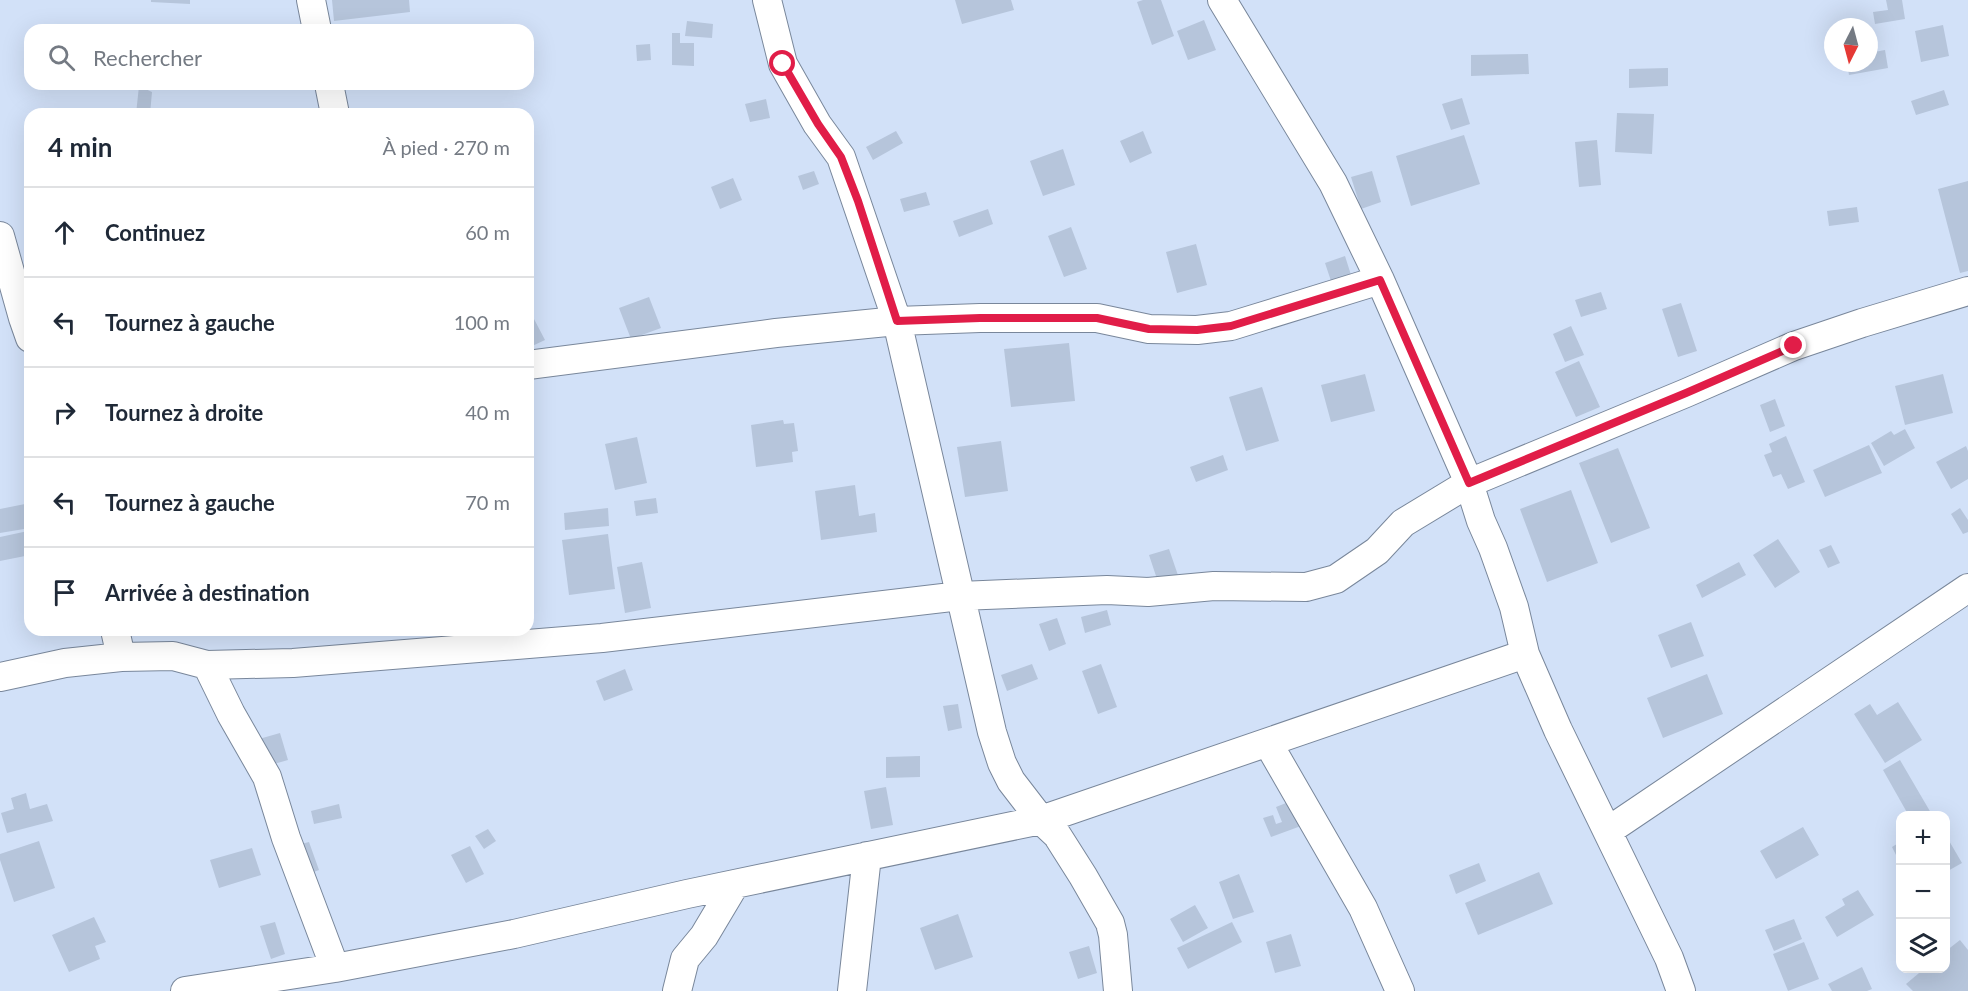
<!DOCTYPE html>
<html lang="fr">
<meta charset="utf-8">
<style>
body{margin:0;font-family:Lato,sans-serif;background:#f2f2f3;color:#1f2937}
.controls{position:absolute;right:18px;bottom:18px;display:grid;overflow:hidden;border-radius:12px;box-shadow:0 6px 24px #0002}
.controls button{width:54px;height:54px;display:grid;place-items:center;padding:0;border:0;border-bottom:2px solid #e0e1e3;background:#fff;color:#1f2937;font:30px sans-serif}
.compass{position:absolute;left:1824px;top:18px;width:54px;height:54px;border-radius:50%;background:#fff;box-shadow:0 6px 24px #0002;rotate:186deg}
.stop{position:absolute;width:18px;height:18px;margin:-14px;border:4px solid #e11d48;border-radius:50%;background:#fff}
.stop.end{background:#e11d48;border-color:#fff;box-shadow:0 2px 6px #0008}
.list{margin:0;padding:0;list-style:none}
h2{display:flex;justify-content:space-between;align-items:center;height:78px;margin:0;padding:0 24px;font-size:26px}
h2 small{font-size:20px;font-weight:400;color:#747a83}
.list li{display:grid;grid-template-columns:39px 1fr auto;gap:18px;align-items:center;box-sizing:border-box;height:90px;padding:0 24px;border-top:2px solid #e0e1e3}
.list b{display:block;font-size:22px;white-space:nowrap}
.list em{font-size:20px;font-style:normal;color:#747a83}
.icon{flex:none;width:33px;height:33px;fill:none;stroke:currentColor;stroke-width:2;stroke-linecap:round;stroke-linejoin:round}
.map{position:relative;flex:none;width:1968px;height:991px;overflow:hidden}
.search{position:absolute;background:#fff;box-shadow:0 6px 24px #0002;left:24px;top:24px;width:510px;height:66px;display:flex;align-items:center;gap:15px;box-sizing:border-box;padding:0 21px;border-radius:18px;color:#747a83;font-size:22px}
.panel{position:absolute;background:#fff;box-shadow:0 6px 24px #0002;left:24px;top:108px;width:510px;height:528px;border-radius:18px}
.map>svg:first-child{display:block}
.building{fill:#b6c5db}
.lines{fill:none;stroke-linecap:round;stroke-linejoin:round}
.street-casing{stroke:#79879b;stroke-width:30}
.street{stroke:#fff;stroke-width:28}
.route{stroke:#e11d48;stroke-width:8}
</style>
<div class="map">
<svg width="1968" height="991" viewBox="0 0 1968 991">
<rect width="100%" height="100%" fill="#d2e1f8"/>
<!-- building -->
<path class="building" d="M 151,0 L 190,0 L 190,4 L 151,2 Z
M 332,0 L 409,0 L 410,12 L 334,21 Z
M 955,0 L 1011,0 L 1014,10 L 962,24 Z
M 1143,0 L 1161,0 L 1174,36 L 1152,45 L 1137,2 Z
M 1886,0 L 1902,0 L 1905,19 L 1875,24 L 1873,12 L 1888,10 Z
M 1204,20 L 1216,50 L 1188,60 L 1177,31 Z
M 687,21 L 713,24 L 712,38 L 685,36 Z
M 1943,25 L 1949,56 L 1921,62 L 1915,31 Z
M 672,33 L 680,33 L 680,43 L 694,43 L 694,66 L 672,65 Z
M 650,44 L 651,60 L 637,61 L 636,45 Z
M 1885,50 L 1888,68 L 1849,75 L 1847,63 L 1869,63 L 1869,53 Z
M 1528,54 L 1529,74 L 1471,76 L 1471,55 Z
M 1668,68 L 1668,86 L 1629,88 L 1629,69 Z
M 139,86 L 152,92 L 150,114 L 136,114 Z
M 1944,90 L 1949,105 L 1916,115 L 1911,101 Z
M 1462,98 L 1470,124 L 1451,130 L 1442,104 Z
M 766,99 L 770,118 L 750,122 L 745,104 Z
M 1617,113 L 1654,114 L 1652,154 L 1615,152 Z
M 896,131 L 903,143 L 873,160 L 866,147 Z
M 1143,131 L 1152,153 L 1130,163 L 1120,141 Z
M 1464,135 L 1480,184 L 1411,206 L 1396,156 Z
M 1597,140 L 1601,185 L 1579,187 L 1575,142 Z
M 1063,149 L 1075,185 L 1043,196 L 1030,161 Z
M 814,171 L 819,184 L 803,190 L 798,176 Z
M 1372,171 L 1381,202 L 1361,209 L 1351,177 Z
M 733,178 L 742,200 L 720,209 L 711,187 Z
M 1968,181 L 1968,271 L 1960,273 L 1938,189 Z
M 926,192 L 930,205 L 904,212 L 900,199 Z
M 1857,207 L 1859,222 L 1829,226 L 1827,211 Z
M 988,209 L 993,224 L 959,237 L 953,221 Z
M 1071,227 L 1087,269 L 1064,277 L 1048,236 Z
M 1196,244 L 1207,285 L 1177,293 L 1166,252 Z
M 1345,256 L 1351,275 L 1331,281 L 1325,263 Z
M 1601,292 L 1607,309 L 1581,317 L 1575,300 Z
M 649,297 L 661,328 L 631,339 L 619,308 Z
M 1681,303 L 1697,351 L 1678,357 L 1662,309 Z
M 534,319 L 545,340 L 528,348 L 528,323 Z
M 1571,326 L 1584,355 L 1565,362 L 1553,334 Z
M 1069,343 L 1075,401 L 1011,407 L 1004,349 Z
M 1579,361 L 1600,407 L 1576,417 L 1555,372 Z
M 1365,374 L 1375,411 L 1331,422 L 1321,385 Z
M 1943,374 L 1953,413 L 1905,425 L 1895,386 Z
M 1262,387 L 1279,441 L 1246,451 L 1229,397 Z
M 1775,399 L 1785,426 L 1770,432 L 1760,405 Z
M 783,420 L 784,424 L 794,423 L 798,451 L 792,452 L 793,462 L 756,467 L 751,425 Z
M 1905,429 L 1915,448 L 1884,466 L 1871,443 L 1891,431 L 1894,435 Z
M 1786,436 L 1805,482 L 1788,489 L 1781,474 L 1773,477 L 1764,455 L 1772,452 L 1769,444 Z
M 637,437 L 647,483 L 615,490 L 605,444 Z
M 1001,441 L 1008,491 L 965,497 L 957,447 Z
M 1869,445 L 1882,473 L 1825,497 L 1813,470 Z
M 1966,446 L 1968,451 L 1968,479 L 1951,489 L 1936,462 Z
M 1618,448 L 1650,528 L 1611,543 L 1579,463 Z
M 1223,455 L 1228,470 L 1196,482 L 1190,467 Z
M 855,485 L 859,516 L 875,513 L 877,532 L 821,540 L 815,491 Z
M 1571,490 L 1598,563 L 1547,582 L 1520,509 Z
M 656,498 L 658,513 L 636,516 L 634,501 Z
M 30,503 L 30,528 L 0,533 L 0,509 Z
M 608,508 L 609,526 L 565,530 L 564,513 Z
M 1960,508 L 1968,520 L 1968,532 L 1963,534 L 1951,514 Z
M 28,531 L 30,555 L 0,561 L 0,537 Z
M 608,534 L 615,589 L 569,595 L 562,540 Z
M 1778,539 L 1800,572 L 1775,588 L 1753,555 Z
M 1831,545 L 1840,563 L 1828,568 L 1819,550 Z
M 1169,549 L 1181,584 L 1161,591 L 1149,555 Z
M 642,562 L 651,608 L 625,613 L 617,567 Z
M 1739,562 L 1746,575 L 1702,598 L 1696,585 Z
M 1107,610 L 1111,625 L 1085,633 L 1081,617 Z
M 1057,618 L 1066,644 L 1049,651 L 1039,624 Z
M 1691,622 L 1704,656 L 1671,668 L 1658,635 Z
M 1032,664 L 1038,679 L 1007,691 L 1001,675 Z
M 1101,664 L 1117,707 L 1098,714 L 1082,671 Z
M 625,669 L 633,690 L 604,701 L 596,681 Z
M 1707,674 L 1723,714 L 1663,738 L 1647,698 Z
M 1898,702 L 1922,740 L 1885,763 L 1854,714 L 1870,704 L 1877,715 Z
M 958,704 L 962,728 L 948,731 L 943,706 Z
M 280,733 L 288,760 L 267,766 L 259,739 Z
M 920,756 L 920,777 L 886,778 L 886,757 Z
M 1900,760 L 1931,813 L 1928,816 L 1909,816 L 1883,770 Z
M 886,787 L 893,825 L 871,829 L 864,791 Z
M 26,793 L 30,809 L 47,804 L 53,821 L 7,833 L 1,813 L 14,809 L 11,798 Z
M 1291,801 L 1301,826 L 1271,837 L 1263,818 L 1273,815 L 1276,824 L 1282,822 L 1276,807 Z
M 339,804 L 342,818 L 314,824 L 311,811 Z
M 1803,827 L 1819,855 L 1776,879 L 1760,851 Z
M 488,829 L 496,841 L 484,849 L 475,836 Z
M 1948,839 L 1962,863 L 1946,872 L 1946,840 Z
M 39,841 L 55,888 L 14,902 L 0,860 L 0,854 Z
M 309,842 L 319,870 L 303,876 L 293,846 Z
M 1900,842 L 1900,863 L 1892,847 Z
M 470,846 L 484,874 L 466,883 L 451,855 Z
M 252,848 L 261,875 L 219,888 L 210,860 Z
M 1479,863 L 1486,881 L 1456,894 L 1449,875 Z
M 1539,872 L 1553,904 L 1478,935 L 1465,903 Z
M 1239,874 L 1254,912 L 1233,919 L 1219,882 Z
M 1858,890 L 1874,915 L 1837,937 L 1825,917 L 1845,905 L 1842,899 Z
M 1195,905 L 1208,928 L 1183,942 L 1170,919 Z
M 958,914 L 973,957 L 935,970 L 920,928 Z
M 94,917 L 106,942 L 95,946 L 100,959 L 69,972 L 52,935 Z
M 1794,919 L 1802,939 L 1774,951 L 1765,930 Z
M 275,922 L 285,954 L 271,959 L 260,926 Z
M 1232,922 L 1242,942 L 1188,969 L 1177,948 Z
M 1291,934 L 1301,966 L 1275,973 L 1266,942 Z
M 1960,940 L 1968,950 L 1968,991 L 1913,991 L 1906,984 L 1925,968 L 1946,968 L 1946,951 Z
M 1804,942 L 1819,979 L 1788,991 L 1773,954 Z
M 1089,946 L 1097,973 L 1078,979 L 1069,952 Z
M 1862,967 L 1872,989 L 1867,991 L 1832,991 L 1828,984 Z"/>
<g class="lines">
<defs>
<path id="street" d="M 311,0 L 317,30
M 767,0 L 783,64 L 817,124 L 841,157 L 897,321 L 992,732 L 1002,763 L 1011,781 L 1041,820 L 1057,835 L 1083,876 L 1110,923 L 1113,935 L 1118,991
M 1222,0 L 1333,183 L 1380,280 L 1469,483 L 1481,521 L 1493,548 L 1514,607 L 1525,654 L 1558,730 L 1669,958 L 1681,991
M 329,84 L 335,114
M 0,236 L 23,318 L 30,338
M 528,365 L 776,333 L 897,321 L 980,318 L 1097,318 L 1149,329 L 1197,330 L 1231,326 L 1380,280
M 115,630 L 121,657
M 207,665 L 231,714 L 267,777 L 286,838 L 335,968
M 0,677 L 65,663 L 121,657 L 173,656 L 207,665 L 293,663 L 602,638 L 960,596 L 1107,590 L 1148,592 L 1214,586 L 1306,587 L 1336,579 L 1377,551 L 1403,523 L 1469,483 L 1686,393 L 1794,346 L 1862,323 L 1968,291
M 1268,743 L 1363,908 L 1400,991
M 1608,831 L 1968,588
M 185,991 L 335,968 L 514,934 L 687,894 L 1041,820 L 1525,654
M 677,991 L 685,959 L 704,936 L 735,884
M 852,991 L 867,856"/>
</defs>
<!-- street casing -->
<use href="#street" class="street-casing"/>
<!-- street -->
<use href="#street" class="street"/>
</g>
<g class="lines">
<!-- route -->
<path class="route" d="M 783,64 L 818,124 L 841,157 L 858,201 L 897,321 L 980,318 L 1097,318 L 1149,329 L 1197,330 L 1231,326 L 1380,280 L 1469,483 L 1686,393 L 1794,346"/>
</g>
</svg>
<div class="controls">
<button>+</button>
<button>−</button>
<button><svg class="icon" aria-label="layers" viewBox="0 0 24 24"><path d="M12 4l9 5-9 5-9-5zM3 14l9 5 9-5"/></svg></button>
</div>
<svg class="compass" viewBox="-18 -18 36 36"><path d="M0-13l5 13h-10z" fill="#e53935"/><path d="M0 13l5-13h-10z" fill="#747a83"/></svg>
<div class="stop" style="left:783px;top:64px"></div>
<div class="stop end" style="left:1794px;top:346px"></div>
<div class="search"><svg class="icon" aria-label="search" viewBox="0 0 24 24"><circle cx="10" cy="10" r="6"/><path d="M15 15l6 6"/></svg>Rechercher</div>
<section class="panel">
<h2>4 min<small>À pied · 270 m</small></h2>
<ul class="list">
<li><svg class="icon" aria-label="ahead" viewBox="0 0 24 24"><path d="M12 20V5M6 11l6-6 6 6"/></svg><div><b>Continuez</b></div><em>60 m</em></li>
<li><svg class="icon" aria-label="left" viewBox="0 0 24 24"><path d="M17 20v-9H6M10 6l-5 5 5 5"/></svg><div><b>Tournez à gauche</b></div><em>100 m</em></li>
<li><svg class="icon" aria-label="right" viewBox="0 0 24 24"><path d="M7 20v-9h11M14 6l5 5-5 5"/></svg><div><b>Tournez à droite</b></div><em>40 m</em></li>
<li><svg class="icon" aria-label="left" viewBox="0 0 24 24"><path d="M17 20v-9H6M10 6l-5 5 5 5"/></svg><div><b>Tournez à gauche</b></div><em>70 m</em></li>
<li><svg class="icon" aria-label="arrive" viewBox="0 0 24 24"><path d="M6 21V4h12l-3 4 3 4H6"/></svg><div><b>Arrivée à destination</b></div></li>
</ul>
</section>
</div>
